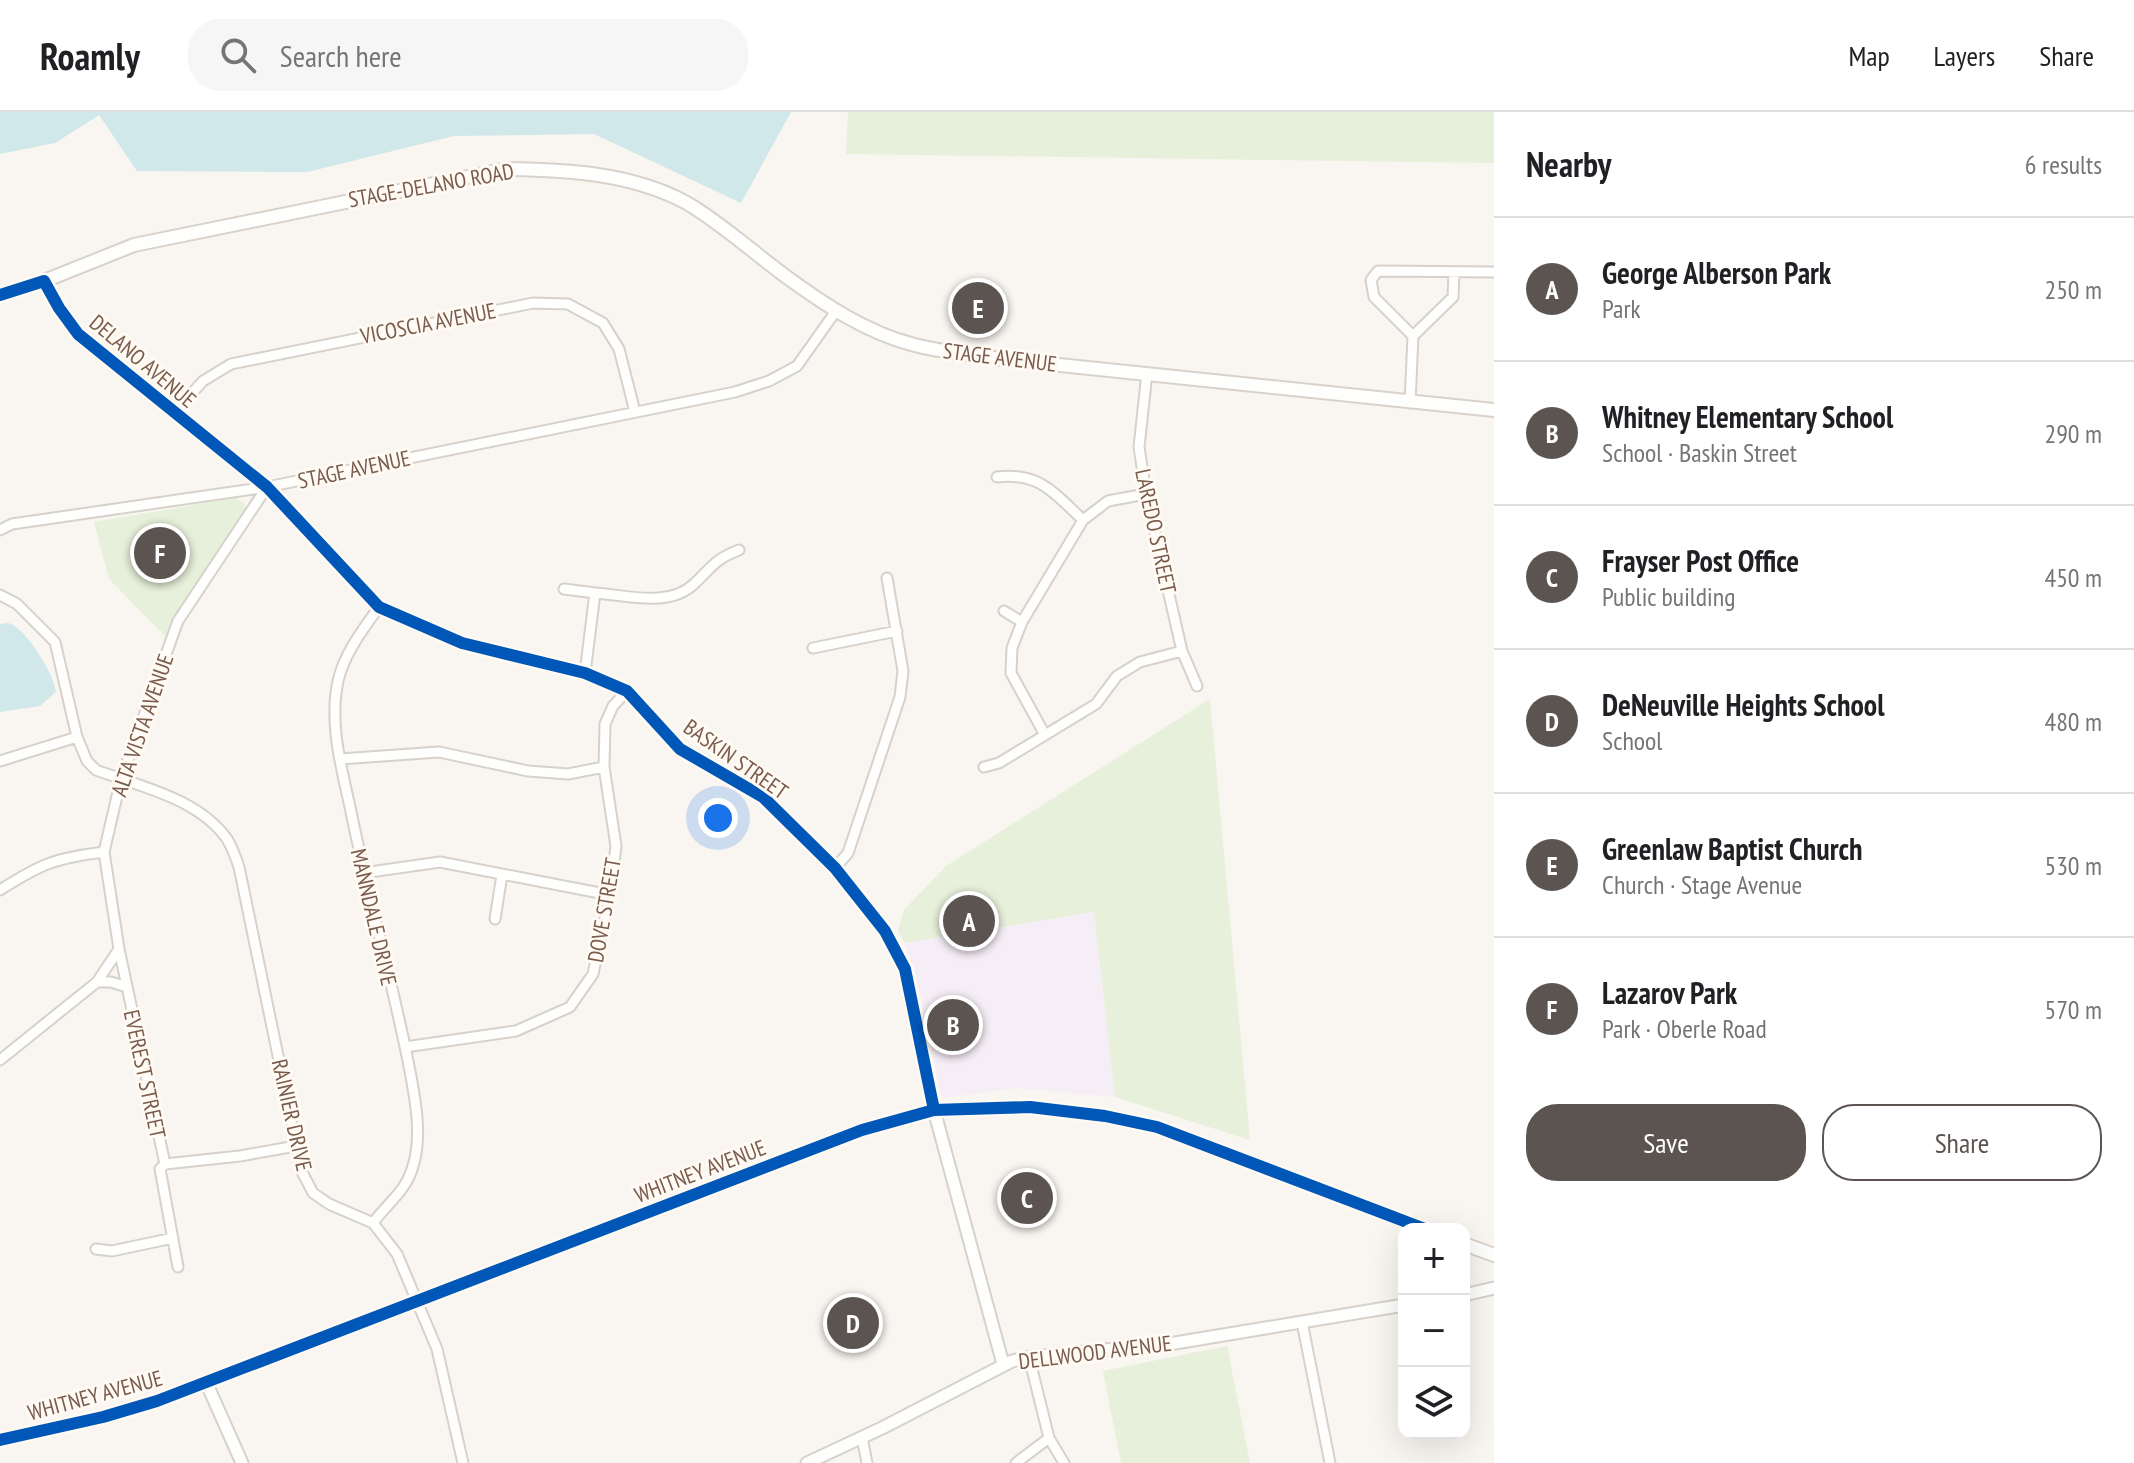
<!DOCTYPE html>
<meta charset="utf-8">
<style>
body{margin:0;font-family:"PT Sans Narrow",sans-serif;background:#f6f6f6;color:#202124}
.controls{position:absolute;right:24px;bottom:24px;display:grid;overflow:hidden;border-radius:16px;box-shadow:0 8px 32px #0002}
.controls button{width:72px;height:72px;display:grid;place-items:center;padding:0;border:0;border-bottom:2px solid #e0e0e0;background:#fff;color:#202124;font:40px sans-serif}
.you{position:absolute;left:718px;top:706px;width:28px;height:28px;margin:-20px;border:6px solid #fff;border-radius:50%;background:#1a73e8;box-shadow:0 0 0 12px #1a73e833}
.badge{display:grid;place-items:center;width:52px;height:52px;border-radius:50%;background:#5c5450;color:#fff;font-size:26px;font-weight:700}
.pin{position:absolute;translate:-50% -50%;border:4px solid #fff;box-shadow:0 2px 8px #0006}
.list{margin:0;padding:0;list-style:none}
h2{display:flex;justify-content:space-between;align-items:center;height:104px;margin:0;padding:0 32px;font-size:34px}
h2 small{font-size:26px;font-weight:400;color:#757577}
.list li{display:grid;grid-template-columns:52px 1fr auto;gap:24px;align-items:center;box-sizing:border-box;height:144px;padding:0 32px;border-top:2px solid #e0e0e0}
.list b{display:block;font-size:30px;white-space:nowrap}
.list p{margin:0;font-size:26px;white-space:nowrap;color:#757577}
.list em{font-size:26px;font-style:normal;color:#757577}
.actions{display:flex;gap:16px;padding:24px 32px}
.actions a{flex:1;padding:18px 0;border:2px solid #5c5450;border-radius:32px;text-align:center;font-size:28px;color:#5c5450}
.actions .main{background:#5c5450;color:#fff}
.icon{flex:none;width:44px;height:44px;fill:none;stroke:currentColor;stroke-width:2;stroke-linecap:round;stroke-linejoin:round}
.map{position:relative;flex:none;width:1494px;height:1351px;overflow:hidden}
header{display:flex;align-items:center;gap:48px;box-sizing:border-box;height:112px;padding:0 40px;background:#fff;border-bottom:2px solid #e0e0e0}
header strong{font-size:38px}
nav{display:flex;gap:44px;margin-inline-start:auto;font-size:28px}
.search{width:560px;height:72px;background:#f6f6f6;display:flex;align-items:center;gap:20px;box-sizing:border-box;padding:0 28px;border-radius:32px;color:#757577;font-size:30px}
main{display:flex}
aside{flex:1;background:#fff}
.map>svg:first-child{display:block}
.education{fill:#f6eef6}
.green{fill:#e7f0db}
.water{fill:#d0e8ea}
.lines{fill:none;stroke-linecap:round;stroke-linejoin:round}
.minor-casing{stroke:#d7d1cb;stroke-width:13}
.tertiary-casing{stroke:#d7d1cb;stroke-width:15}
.secondary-casing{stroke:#d9d2cb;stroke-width:16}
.minor{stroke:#fefefd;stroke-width:9}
.tertiary{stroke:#fefefd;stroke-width:11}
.secondary{stroke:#fefefd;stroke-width:12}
.cycleway-casing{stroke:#fffaf3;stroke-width:17}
.cycleway{stroke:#0057b8;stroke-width:12}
.labels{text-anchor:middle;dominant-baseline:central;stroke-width:6;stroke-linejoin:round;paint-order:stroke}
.street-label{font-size:22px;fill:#7a5c4d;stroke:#fffaf3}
</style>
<header>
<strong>Roamly</strong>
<div class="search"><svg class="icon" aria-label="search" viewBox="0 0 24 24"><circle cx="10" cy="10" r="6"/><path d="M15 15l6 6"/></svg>Search here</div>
<nav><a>Map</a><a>Layers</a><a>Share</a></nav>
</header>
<main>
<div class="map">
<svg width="1494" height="1351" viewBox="0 0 1494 1351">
<rect width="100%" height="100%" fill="#f9f5f0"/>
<!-- education -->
<path class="education" d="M 1094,800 L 1115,985 L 1018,976 L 942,986 L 916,863 L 905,831 Z"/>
<!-- green -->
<path class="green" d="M 848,0 L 1494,0 L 1494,51 L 846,42 Z
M 235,386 L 245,391 L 245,397 L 166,525 L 109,467 L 94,410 Z
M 1210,587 L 1250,1028 L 1115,985 L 1094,800 L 905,831 L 898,819 L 904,798 L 946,754 Z
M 1227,1234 L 1250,1351 L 1121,1351 L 1103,1259 Z"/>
<!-- water -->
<path class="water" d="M 0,0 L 791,0 L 741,91 L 594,22 L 454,24 L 307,60 L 137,59 L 99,3 L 55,31 L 0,42 Z
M 8,511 C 25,515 55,563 56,580 L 40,594 L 0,600 L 0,512 Z"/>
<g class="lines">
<defs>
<path id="minor" d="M 1413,224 L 1374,185 L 1371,168 L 1378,159 L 1494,160
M 1413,224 L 1453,185 L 1454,160
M 1147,261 L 1139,335 L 1146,382 L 1182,539 L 1197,574
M 1410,291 L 1413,224
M 174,301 L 203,269 L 231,252 L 533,191 L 568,192 L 603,211 L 619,237 L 635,300
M 997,365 C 1040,360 1054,381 1083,408
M 0,418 L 12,412 L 267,375 L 735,280 L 769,269 L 797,254 L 836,199
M 564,477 L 595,481
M 0,483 L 17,492 L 55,530 L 77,625 L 87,649 L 96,658 C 141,675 198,686 227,727 C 232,735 236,746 239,755 L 302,1060 L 313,1081 L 329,1092 L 373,1111 L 397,1142 L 437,1237 L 463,1351
M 1004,499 L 1022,510
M 813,536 L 897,519
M 585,561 L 595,481 C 626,483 669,496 694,472 C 712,455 715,447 739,438
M 1045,623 L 1011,561 L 1012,536 L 1022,510 L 1083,408 L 1108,389 L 1146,382
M 340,647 L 439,640 L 528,659 L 568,662 L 604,655
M 0,649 L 77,625
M 984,655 L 999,651 L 1096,592 L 1117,564 L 1140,550 L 1182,539
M 835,756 L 848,741 L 900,585 L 903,559 L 887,466
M 363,761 L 440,750 L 610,783
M 0,778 C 41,752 55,746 104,740
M 495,807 L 502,763
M 97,870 L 111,870 L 127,875
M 405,935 L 516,919 L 570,895 L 593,862 L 610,783 L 616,734 L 604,655 L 605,612 L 613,594 L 627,579
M 0,948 L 97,870 L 119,837
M 165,1052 L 119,837 L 104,740 L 121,667 L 178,509 L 267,375
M 165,1052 L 240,1044 L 296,1034
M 165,1052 L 160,1057 L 178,1155
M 373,1111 C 383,1097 399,1084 407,1069 C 426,1034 415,985 408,949 C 391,864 367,780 350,695 C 341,654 329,611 338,569 C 344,542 363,517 379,495
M 96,1137 L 112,1139 L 173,1126
M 1302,1210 L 1330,1351
M 1029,1245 L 1049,1326 L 1064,1351
M 862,1325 L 867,1351
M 1016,1351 L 1049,1326"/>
<path id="tertiary" d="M 44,169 L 59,196 L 78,222 L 267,375 L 379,495 L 462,531 L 585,561 L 627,579 L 680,637 L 763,685 L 835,756 L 885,819 L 905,857 L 934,998 L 1003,1252
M 1464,1183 L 1494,1176
M 206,1270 L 242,1351
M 807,1351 L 882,1316 L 1012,1249 L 1029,1245 L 1169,1232 L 1404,1193"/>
<path id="secondary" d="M 0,183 L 44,169 L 134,133 L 507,57 C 568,58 630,61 685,90 C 719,109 756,143 788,166 C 825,193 866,220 911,232 C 940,240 970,243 1001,247 L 1494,298
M 1464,1132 L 1494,1143
M 0,1328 L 103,1305 L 157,1289 L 862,1018 L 934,998 L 1030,995 L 1105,1004 L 1157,1015 L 1425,1117"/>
</defs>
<!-- minor casing -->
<use href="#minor" class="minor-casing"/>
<!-- tertiary casing -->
<use href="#tertiary" class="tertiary-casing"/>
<!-- secondary casing -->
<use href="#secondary" class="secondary-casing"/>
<!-- minor -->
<use href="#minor" class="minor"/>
<!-- tertiary -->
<use href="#tertiary" class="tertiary"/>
<!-- secondary -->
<use href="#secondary" class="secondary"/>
<defs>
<path id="cycleway" d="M 0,183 L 44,169 L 59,196 L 78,222 L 267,375 L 379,495 L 462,531 L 585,561 L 627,579 L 680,637 L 763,685 L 835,756 L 885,819 L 905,857 L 934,998
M 0,1328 L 103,1305 L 157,1289 L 862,1018 L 934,998 L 1030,995 L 1105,1004 L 1157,1015 L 1425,1117"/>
</defs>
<!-- cycleway casing -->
<use href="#cycleway" class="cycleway-casing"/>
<!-- cycleway -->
<use href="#cycleway" class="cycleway"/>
</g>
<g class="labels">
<!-- street labels -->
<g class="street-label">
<text transform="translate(431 73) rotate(-10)">STAGE-DELANO ROAD</text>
<text transform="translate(428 211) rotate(-11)">VICOSCIA AVENUE</text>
<text transform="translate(1000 245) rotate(7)">STAGE AVENUE</text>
<text transform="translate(143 249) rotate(40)">DELANO AVENUE</text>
<text transform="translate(354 357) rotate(-12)">STAGE AVENUE</text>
<text transform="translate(1156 419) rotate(78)">LAREDO STREET</text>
<text transform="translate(142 613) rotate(-71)">ALTA VISTA AVENUE</text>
<text transform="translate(736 647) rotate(35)">BASKIN STREET</text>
<text transform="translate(604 798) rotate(-80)">DOVE STREET</text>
<text transform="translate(374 805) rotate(77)">MANNDALE DRIVE</text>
<text transform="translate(145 962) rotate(78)">EVEREST STREET</text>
<text transform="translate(292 1003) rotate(77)">RAINIER DRIVE</text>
<text transform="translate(700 1059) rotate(-21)">WHITNEY AVENUE</text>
<text transform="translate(1095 1240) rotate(-7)">DELLWOOD AVENUE</text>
<text transform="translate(95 1283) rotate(-15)">WHITNEY AVENUE</text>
</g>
</g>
</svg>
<div class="controls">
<button>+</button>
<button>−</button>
<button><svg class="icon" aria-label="layers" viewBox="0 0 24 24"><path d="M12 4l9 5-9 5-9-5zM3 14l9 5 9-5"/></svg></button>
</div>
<div class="you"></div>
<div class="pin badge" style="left:969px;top:809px">A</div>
<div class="pin badge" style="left:953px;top:913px">B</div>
<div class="pin badge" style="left:1027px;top:1086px">C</div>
<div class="pin badge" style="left:853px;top:1211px">D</div>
<div class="pin badge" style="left:978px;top:196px">E</div>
<div class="pin badge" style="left:160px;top:441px">F</div>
</div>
<aside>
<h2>Nearby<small>6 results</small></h2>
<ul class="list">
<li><span class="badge">A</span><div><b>George Alberson Park</b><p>Park</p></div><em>250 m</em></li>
<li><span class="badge">B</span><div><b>Whitney Elementary School</b><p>School · Baskin Street</p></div><em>290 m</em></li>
<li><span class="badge">C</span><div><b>Frayser Post Office</b><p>Public building</p></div><em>450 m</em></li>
<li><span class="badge">D</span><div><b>DeNeuville Heights School</b><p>School</p></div><em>480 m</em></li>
<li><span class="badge">E</span><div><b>Greenlaw Baptist Church</b><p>Church · Stage Avenue</p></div><em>530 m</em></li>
<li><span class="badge">F</span><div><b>Lazarov Park</b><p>Park · Oberle Road</p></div><em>570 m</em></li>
</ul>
<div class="actions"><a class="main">Save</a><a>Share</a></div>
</aside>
</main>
